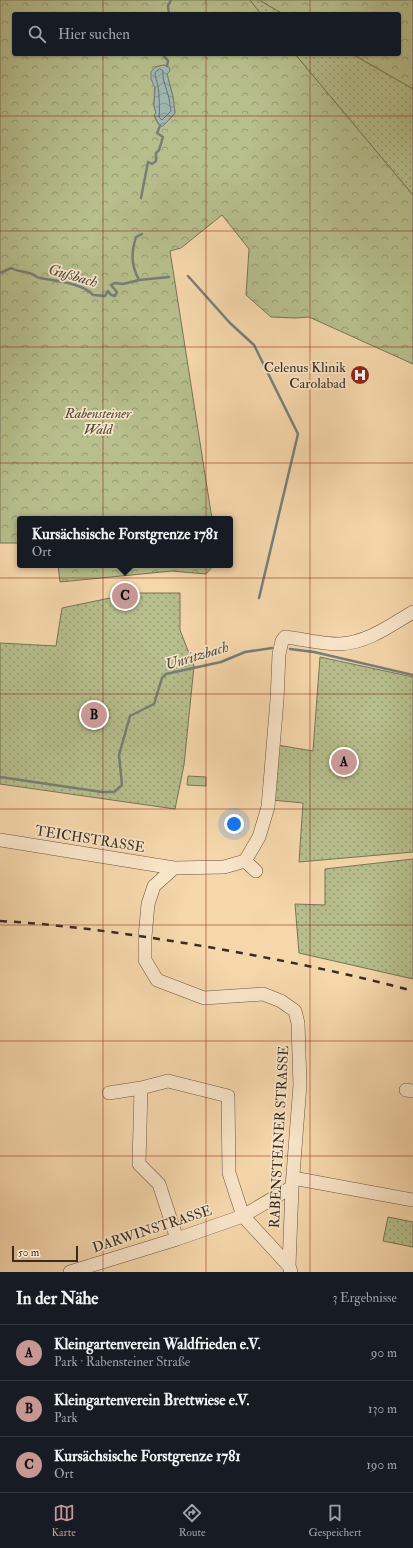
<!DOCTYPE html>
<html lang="de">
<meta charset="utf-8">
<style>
body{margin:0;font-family:"IM FELL Double Pica",serif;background:#242831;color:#f1f3f6}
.scale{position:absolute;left:12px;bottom:10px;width:66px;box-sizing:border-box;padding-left:4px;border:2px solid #382b21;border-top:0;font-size:11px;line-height:14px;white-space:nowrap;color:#382b21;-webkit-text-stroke:3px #f9e5c9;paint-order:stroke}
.you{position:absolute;left:234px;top:824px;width:14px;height:14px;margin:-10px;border:3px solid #fff;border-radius:50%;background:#1a73e8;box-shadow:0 0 0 6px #1a73e833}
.badge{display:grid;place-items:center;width:26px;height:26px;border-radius:50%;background:#c59692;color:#111;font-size:13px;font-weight:700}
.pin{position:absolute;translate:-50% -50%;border:2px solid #fff;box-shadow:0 1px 4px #0006}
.popup{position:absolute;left:17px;top:516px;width:216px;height:52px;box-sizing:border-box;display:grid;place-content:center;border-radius:4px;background:#171b24;filter:drop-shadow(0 1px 3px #0005);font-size:13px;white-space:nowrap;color:#9ea1a6}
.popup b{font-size:15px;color:#f1f3f6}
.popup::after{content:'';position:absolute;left:50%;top:100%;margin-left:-8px;border:8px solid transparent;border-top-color:#171b24}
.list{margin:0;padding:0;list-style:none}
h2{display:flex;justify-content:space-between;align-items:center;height:52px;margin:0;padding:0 16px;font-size:17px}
h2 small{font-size:13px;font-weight:400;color:#9ea1a6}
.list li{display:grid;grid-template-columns:26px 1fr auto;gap:12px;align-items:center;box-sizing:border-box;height:56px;padding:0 16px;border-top:1px solid #363941}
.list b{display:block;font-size:15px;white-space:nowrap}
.list p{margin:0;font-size:13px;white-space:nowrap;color:#9ea1a6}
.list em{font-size:13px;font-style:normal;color:#9ea1a6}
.icon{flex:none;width:22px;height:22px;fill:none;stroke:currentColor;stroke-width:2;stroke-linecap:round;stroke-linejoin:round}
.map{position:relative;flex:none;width:413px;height:1272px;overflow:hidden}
.search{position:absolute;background:#171b24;box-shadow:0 1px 3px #0004;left:12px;right:12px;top:12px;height:44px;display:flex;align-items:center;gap:10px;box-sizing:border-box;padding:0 14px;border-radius:4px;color:#9ea1a6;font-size:15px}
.sheet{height:220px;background:#171b24}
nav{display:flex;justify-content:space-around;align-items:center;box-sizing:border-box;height:56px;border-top:1px solid #363941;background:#171b24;font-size:11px;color:#9ea1a6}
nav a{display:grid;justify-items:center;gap:2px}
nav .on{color:#c59692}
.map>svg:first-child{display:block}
.grass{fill:#b7bf8d;stroke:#787557}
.forest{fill:url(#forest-crowns);stroke:#787557;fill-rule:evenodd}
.park{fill:url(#park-dots);stroke:#787557}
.water{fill:url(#water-waves);stroke:#767f79}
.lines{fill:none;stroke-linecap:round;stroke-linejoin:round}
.shore{stroke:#6c716a;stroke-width:1}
.stream{stroke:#767f79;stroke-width:2.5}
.minor-casing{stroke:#685644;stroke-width:14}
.minor{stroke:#f9e5c9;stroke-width:13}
.rail{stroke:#382b21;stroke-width:2.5;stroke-dasharray:7 7;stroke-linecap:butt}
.grid{fill:none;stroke:#8f2418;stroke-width:1;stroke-opacity:0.55}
.labels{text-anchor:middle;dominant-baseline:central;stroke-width:3.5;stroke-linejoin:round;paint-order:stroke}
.poi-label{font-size:14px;fill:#382b21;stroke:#f9e5c9;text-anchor:end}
.park-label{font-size:14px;font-style:italic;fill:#514937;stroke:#f9e5c9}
.street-label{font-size:14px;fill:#382b21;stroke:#f9e5c9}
.water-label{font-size:15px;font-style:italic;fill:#524e46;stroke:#f9e5c9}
</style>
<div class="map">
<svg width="413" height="1272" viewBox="0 0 413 1272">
<defs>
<pattern id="forest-crowns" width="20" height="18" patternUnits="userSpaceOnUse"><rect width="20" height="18" fill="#b7bf8d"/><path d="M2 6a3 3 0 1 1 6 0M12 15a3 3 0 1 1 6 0" fill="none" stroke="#969b73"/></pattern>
<pattern id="park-dots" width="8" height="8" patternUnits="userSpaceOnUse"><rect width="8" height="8" fill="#b7bf8d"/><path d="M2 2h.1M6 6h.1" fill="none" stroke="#969b73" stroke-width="1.8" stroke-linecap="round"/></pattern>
<pattern id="water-waves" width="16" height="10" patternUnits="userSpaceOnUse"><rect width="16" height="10" fill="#a0b7b3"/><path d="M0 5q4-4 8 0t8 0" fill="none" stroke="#839591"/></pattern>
</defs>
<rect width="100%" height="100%" fill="#f6d7ac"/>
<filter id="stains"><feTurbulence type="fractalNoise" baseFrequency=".005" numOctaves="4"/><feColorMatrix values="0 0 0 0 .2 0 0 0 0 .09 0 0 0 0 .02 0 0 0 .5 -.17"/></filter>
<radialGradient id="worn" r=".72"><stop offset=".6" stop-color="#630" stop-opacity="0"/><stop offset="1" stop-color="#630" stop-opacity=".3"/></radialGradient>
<!-- grass -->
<path class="grass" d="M 188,776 L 206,777 L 206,786 L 187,785 Z"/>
<!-- forest -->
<path class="forest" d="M 0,0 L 250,0 L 261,14 L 14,14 L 14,54 L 295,54 L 413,195 L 413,364 L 309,317 L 296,318 L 271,317 L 246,295 L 249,249 L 222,215 L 181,248 L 170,251 L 212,519 L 20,519 L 20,543 L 0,543 ZM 164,65 L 168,67 L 170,71 L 167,74 L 173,97 L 175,113 L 167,122 L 158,124 L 154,115 L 156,113 L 154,106 L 155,67 Z
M 259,0 L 413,0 L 413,89 L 352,54 L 399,54 L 399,14 L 283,14 Z
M 58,565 L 214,565 L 206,574 L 172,571 L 60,582 Z"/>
<!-- park -->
<path class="park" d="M 250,0 L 259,0 L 283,14 L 261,14 Z
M 295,54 L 352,54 L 413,89 L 413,195 Z
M 134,593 L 180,593 L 180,630 L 194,666 L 184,765 L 175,809 L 0,784 L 0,643 L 56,646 L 62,608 Z
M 320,657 L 413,677 L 413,852 L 299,862 L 303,803 L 272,800 L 277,745 L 313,751 Z
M 413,859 L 413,979 L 299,953 L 295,904 L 325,905 L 325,869 Z
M 388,1217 L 413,1222 L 413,1247 L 383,1241 Z"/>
<!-- water -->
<path class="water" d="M 164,65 L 169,67 L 170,71 L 167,74 L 173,97 L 175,113 L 163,126 L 160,126 L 154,115 L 156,113 L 154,106 L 155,88 L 151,79 L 151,72 L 155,67 Z"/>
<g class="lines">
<!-- shore -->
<path class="shore" d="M 160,69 L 163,71 L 163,78 L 169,98 L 171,111 L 162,120 L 159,117 C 160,113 159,90 158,86 C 157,81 155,78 155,73 Z"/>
<!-- stream -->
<path class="stream" d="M 169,14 L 168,6 L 171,0
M 162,54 L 168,61 L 167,66
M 141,198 L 148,162 L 152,164 L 156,161 L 156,153 L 159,150 L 163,137 L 157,133 L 160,126
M 0,273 L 11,268 C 18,272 25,271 32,274 C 35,275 37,278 40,278 C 54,281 83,283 93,295 L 105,296 L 108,291 L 111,295 L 115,296 L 117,292 L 111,285 L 115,283 L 123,284 L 139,280 L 169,277
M 188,276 L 230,323 L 254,345 L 298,434 L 259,598
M 139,280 C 131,265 131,253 136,237 L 142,234
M 290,649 L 314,652 L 413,675
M 0,777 L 102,792 L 114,792 L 122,785 L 119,755 L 130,716 L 154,704 L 162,678 L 166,674 L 221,662 L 245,652 L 272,648"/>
<defs>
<path id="minor" d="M 0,840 L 174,868 L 224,867 L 245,861 L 259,837 L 268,807 L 277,700 L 279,654 L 282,641 L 285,637 C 303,639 322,644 340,644 C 367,643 391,625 413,612
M 245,861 L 256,871
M 174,868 L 154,886 L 148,904 L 145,937 L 145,960 L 157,980 L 204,998 L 263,994 L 281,1001 L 295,1011 L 298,1023 L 300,1085 L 292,1187 L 289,1266 L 291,1272
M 141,1088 L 139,1164 L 159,1184 L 177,1239
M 406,1090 L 413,1091
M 109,1093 L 141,1088 L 168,1081 L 228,1096 L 229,1173 L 243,1216 L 289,1266
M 293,1178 L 413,1200
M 70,1272 L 177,1239 L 243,1216 L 292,1187"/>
</defs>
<!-- minor casing -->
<use href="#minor" class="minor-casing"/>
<!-- minor -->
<use href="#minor" class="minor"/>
<!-- rail -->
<path class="rail" d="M 0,921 C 72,925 143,936 214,948 C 281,960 347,973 413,991"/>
</g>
<!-- grid -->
<path class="grid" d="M 103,0 L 103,14M 206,0 L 206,14M 310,0 L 310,14M 103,54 L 103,1272M 206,54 L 206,1272M 310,54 L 310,1272M 0,116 L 413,116M 0,231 L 413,231M 0,347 L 413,347M 0,463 L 413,463M 0,578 L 413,578M 0,694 L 413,694M 0,809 L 413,809M 0,925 L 413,925M 0,1041 L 413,1041M 0,1156 L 413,1156"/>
<!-- icons -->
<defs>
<symbol id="hospital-disc" viewBox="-11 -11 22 22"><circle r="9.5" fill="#8f2418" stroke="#f9e5c9"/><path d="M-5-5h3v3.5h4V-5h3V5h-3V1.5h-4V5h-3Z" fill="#fff"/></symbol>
</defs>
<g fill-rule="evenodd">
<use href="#hospital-disc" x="349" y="364" width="22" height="22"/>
</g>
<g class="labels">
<!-- poi labels -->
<g class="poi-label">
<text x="346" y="367">Celenus Klinik<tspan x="346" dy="16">Carolabad</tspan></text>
</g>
<!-- park labels -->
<g class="park-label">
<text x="98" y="413">Rabensteiner<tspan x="98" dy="16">Wald</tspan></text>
</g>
<!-- street labels -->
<g class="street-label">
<text transform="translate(90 839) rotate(9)">TEICHSTRASSE</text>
<text transform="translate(279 1137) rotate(-87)">RABENSTEINER STRASSE</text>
<text transform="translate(152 1229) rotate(-18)">DARWINSTRASSE</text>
</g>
<!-- water labels -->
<g class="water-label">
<text transform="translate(73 276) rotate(16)">Gußbach</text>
<text transform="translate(197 656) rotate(-17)">Unritzbach</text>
</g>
</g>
<rect width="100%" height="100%" filter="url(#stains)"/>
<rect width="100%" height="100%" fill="url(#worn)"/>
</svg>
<div class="scale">50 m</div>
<div class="you"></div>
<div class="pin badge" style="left:344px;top:762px">A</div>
<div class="pin badge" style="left:94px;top:715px">B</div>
<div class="pin badge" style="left:125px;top:596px">C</div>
<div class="popup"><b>Kursächsische Forstgrenze 1781</b>Ort</div>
<div class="search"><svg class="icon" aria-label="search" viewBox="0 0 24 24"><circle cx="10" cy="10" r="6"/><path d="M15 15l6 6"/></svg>Hier suchen</div>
</div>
<section class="sheet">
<h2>In der Nähe<small>3 Ergebnisse</small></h2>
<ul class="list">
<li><span class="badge">A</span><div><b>Kleingartenverein Waldfrieden e.V.</b><p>Park · Rabensteiner Straße</p></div><em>90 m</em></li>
<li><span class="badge">B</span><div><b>Kleingartenverein Brettwiese e.V.</b><p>Park</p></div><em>130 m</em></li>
<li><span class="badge">C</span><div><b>Kursächsische Forstgrenze 1781</b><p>Ort</p></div><em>190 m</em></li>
</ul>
</section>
<nav>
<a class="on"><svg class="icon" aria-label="map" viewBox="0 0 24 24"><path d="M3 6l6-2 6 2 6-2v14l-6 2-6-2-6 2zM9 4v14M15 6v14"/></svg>Karte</a>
<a><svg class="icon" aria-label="directions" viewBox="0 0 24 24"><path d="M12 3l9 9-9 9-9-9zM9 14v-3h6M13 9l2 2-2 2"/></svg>Route</a>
<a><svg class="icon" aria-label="saved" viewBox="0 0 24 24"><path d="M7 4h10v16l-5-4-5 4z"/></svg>Gespeichert</a>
</nav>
